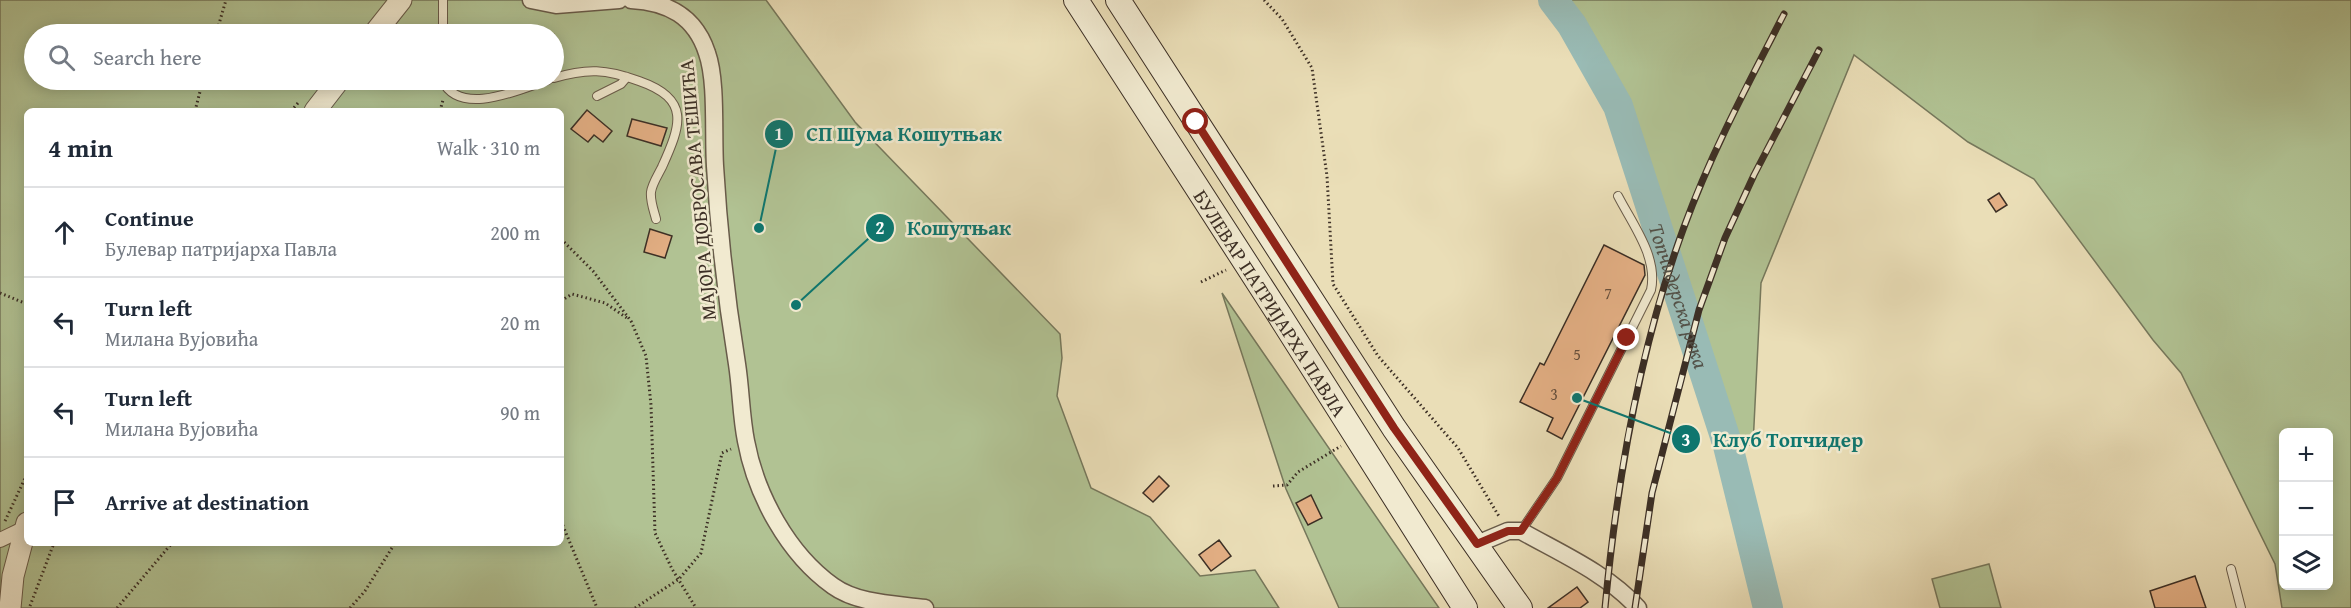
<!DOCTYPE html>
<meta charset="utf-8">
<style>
body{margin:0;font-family:"Gentium Book Plus",serif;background:#f6f6f7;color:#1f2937}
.controls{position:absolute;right:18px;bottom:18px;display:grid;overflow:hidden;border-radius:9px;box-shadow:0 3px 15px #0003}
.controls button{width:54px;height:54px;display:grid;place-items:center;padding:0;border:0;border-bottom:2px solid #e0e1e3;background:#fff;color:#1f2937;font:30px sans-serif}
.stop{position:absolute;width:18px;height:18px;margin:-14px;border:4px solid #8f2418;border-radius:50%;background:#fff}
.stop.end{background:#8f2418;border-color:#fff;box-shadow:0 2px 6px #0008}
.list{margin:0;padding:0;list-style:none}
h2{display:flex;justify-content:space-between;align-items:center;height:78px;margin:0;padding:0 24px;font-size:26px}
h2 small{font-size:20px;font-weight:400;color:#747a83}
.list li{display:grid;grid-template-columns:39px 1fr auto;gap:18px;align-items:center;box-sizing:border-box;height:90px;padding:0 24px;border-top:2px solid #e0e1e3}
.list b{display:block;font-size:22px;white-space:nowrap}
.list p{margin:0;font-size:20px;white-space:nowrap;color:#747a83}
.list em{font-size:20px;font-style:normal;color:#747a83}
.icon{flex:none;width:33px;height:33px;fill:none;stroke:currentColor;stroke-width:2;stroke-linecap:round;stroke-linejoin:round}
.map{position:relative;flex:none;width:2351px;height:608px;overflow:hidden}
.search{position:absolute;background:#fff;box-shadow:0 3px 15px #0003;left:24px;top:24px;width:540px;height:66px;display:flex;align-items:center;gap:15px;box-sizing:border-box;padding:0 21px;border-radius:33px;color:#747a83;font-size:22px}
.panel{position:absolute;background:#fff;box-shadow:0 3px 15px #0003;left:24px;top:108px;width:540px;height:438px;border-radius:9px}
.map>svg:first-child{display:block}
.green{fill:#b1c293;stroke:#76785c;stroke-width:1.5;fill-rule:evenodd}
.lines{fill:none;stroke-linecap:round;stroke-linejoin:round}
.river{stroke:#99bbb5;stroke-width:30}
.building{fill:#e3af84;stroke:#3c2f25;stroke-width:1.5}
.service-casing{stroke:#685b4a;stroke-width:10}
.pedestrian-casing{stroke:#685b4a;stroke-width:16}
.minor-casing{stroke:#685b4a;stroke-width:19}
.tertiary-casing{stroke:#685b4a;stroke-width:23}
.secondary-casing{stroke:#3c2f25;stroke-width:26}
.path{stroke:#3c2f25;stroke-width:3;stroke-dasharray:1.5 3;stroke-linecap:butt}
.service{stroke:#f1ead0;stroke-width:8}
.pedestrian{stroke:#f1ead0;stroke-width:14}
.minor{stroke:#f1ead0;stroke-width:16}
.tertiary{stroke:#f1ead0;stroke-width:21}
.secondary{stroke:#f1ead0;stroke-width:24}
.rail-casing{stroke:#3c2f25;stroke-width:7}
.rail{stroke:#f1ead0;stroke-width:4.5;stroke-dasharray:14;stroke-linecap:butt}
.route{stroke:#8f2418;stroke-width:8}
.labels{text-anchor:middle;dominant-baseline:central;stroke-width:5;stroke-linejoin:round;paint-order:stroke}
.number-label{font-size:16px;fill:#664f3d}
.street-label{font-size:20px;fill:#3c2f25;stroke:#f1ead0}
.water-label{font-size:21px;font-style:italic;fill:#535249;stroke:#f1ead0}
.leader{fill:none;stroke:#0f766e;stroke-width:2}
.callout-dot{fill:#0f766e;stroke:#f1ead0;stroke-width:2}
.mark-label{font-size:18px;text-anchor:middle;font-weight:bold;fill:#fff}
.callout-label{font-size:21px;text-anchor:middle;font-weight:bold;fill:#0f766e;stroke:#f1ead0;stroke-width:5;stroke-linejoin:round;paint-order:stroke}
</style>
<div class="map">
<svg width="2351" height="608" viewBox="0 0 2351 608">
<rect width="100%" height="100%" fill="#eadeb7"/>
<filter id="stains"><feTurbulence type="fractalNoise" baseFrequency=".00333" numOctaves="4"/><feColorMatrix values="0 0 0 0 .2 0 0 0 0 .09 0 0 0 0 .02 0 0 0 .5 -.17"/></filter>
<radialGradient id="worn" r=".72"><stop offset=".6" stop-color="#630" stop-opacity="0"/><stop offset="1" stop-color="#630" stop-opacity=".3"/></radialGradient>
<!-- green -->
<path class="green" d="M 0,0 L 766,0 L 855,122 L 1060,334 L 1062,358 L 1057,396 L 1091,488 L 1150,517 L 1200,576 L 1255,570 L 1279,608 L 0,608 ZM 34,34 L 554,34 L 554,80 L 34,80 ZM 27,111 L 561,111 L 561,543 L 27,543 Z
M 1553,0 L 2351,0 L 2351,608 L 2282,608 L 2275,564 L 2181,373 L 2153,340 L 2034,179 L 1968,142 L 1854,55 L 1761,283 L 1753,445 L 1728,446 L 1618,106 L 1572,25 ZM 2284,432 L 2328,432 L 2328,586 L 2284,586 Z
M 1222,293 L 1439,608 L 1339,608 L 1286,489 Z
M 1989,564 L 2001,608 L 1940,608 L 1932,579 Z"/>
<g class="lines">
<!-- river -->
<path class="river" id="s1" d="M 1553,0 L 1572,25 L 1618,106 L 1728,446 L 1768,608"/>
</g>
<!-- building -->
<path class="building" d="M 587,110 L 612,131 L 603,142 L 594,135 L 588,142 L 571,129 Z
M 632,119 L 667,128 L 661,146 L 627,136 Z
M 1999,193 L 2007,205 L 1996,212 L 1988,200 Z
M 650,229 L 672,236 L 665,258 L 644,252 Z
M 1604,245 L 1644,265 L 1645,275 L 1562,439 L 1547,431 L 1553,418 L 1520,402 L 1540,363 L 1544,365 Z
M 1159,476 L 1169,486 L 1153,502 L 1143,493 Z
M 1311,495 L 1322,518 L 1308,525 L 1296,503 Z
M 1219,540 L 1231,556 L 1211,571 L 1199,555 Z
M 2195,576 L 2206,608 L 2155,608 L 2150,591 Z
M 1577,587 L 1588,602 L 1580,608 L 1548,608 Z"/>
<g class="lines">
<defs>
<path id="service" d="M 443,34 L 443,0
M 554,78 C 587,68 606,69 639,81 C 691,99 681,125 662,167 C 658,175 652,184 651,192 C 650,201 654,211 656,219
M 442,80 C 460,118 520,89 548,80
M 597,96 L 621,84 L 627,77
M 1521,531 L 1557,478 L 1651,290 C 1658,257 1633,225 1618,196
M 2231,569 L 2241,608"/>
<path id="pedestrian" d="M 0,540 L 25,528"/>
<path id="minor" d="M 531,0 L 556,5 L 619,0
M 631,0 C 668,2 695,16 707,53 C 717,81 713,134 715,166 C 719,234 726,297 737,364 C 741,390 741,416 746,441 C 756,495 788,554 833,586 C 858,604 896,604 925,608
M 1477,544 L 1508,531 L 1521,531 C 1560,553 1608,574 1638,608"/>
<path id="tertiary" d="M 374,34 L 401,0
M 315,111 L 339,80
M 10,608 L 13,576 L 27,523"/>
<g id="secondary">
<path id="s2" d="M 1076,0 L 1280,316 L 1465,608"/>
<path d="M 1118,0 L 1394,428 L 1520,608"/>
</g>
</defs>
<!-- service casing -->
<use href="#service" class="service-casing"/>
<!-- pedestrian casing -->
<use href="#pedestrian" class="pedestrian-casing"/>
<!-- minor casing -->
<use href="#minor" class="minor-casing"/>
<!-- tertiary casing -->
<use href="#tertiary" class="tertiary-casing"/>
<!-- secondary casing -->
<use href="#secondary" class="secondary-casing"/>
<!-- path -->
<path class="path" d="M 1264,0 L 1282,19 L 1312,68 L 1327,176 L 1333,284 L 1378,356 L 1458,448 L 1500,518
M 216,34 L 226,0
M 195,111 L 203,80
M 291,111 L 298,103
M 440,111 L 443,100
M 561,239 L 593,271 L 631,321 L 646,356 L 651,405 L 655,533 L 672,569 L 696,608
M 1201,282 L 1226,270
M 0,293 L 27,304
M 561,301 L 572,294 L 605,303 L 627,318
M 1273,486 L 1287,485 L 1298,472 L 1341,446
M 5,521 L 27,474
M 561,521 L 597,608
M 30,606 L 54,543
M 117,608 L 172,543
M 350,608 L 365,591 L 395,543
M 635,608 L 679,579 L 701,553 L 722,453 L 731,449"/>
<!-- service -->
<use href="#service" class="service"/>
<!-- pedestrian -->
<use href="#pedestrian" class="pedestrian"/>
<!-- minor -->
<use href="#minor" class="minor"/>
<!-- tertiary -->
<use href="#tertiary" class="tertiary"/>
<!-- secondary -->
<use href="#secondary" class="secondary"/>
<defs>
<path id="rail" d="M 1605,608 C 1617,479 1639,349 1684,227 C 1711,153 1748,84 1784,14
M 1635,608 L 1652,493 L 1699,310 L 1725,238 L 1754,175 L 1819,50"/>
</defs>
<!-- rail casing -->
<use href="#rail" class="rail-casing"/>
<!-- rail -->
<use href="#rail" class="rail"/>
</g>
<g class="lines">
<!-- route -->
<path class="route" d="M 1196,122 L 1394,428 L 1477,544 L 1508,531 L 1521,531 L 1557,478 L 1627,338"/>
</g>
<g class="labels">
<!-- number labels -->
<g class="number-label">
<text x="1608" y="293">7</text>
<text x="1577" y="354">5</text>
<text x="1554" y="394">3</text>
</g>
<!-- street labels -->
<g class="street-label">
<text transform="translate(697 190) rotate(-95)">МАЈОРА ДОБРОСАВА ТЕШИЋА</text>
<text stroke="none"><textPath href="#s2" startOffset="360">БУЛЕВАР ПАТРИЈАРХА ПАВЛА</textPath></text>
</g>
<!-- water labels -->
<g class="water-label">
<text stroke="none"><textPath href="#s1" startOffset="324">Топчидерска река</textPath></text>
</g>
</g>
<!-- callouts -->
<path class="leader" d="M759 228L779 134M796 305L880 228M1577 398L1686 439"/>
<g class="callout-dot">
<circle cx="759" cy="228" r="6"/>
<circle cx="796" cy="305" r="6"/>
<circle cx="1577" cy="398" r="6"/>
<circle cx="779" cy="134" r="15"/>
<circle cx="880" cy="228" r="15"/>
<circle cx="1686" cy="439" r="15"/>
</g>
<g class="mark-label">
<text x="779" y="140">1</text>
<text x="880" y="234">2</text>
<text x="1686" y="446">3</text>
</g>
<g class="callout-label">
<text x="904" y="141">СП Шума Кошутњак</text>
<text x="959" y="235">Кошутњак</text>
<text x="1788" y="447">Клуб Топчидер</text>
</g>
<rect width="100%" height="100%" filter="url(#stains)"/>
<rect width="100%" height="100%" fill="url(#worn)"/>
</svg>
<div class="controls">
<button>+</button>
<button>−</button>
<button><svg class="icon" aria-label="layers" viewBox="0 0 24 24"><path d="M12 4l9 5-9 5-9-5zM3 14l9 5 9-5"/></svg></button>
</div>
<div class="stop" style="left:1196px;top:122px"></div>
<div class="stop end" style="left:1627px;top:338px"></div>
<div class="search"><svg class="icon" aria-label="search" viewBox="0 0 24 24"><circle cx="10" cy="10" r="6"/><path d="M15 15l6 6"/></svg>Search here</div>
<section class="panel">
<h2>4 min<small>Walk · 310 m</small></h2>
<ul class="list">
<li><svg class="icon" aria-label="ahead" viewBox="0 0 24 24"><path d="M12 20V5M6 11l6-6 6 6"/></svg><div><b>Continue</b><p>Булевар патријарха Павла</p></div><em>200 m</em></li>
<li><svg class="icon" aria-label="left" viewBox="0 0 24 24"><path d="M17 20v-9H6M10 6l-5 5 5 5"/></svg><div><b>Turn left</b><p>Милана Вујовића</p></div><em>20 m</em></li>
<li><svg class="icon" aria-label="left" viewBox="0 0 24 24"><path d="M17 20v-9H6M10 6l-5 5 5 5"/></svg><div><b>Turn left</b><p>Милана Вујовића</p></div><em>90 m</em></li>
<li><svg class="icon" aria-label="arrive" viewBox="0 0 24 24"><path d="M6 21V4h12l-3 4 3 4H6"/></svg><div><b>Arrive at destination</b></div></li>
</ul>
</section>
</div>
